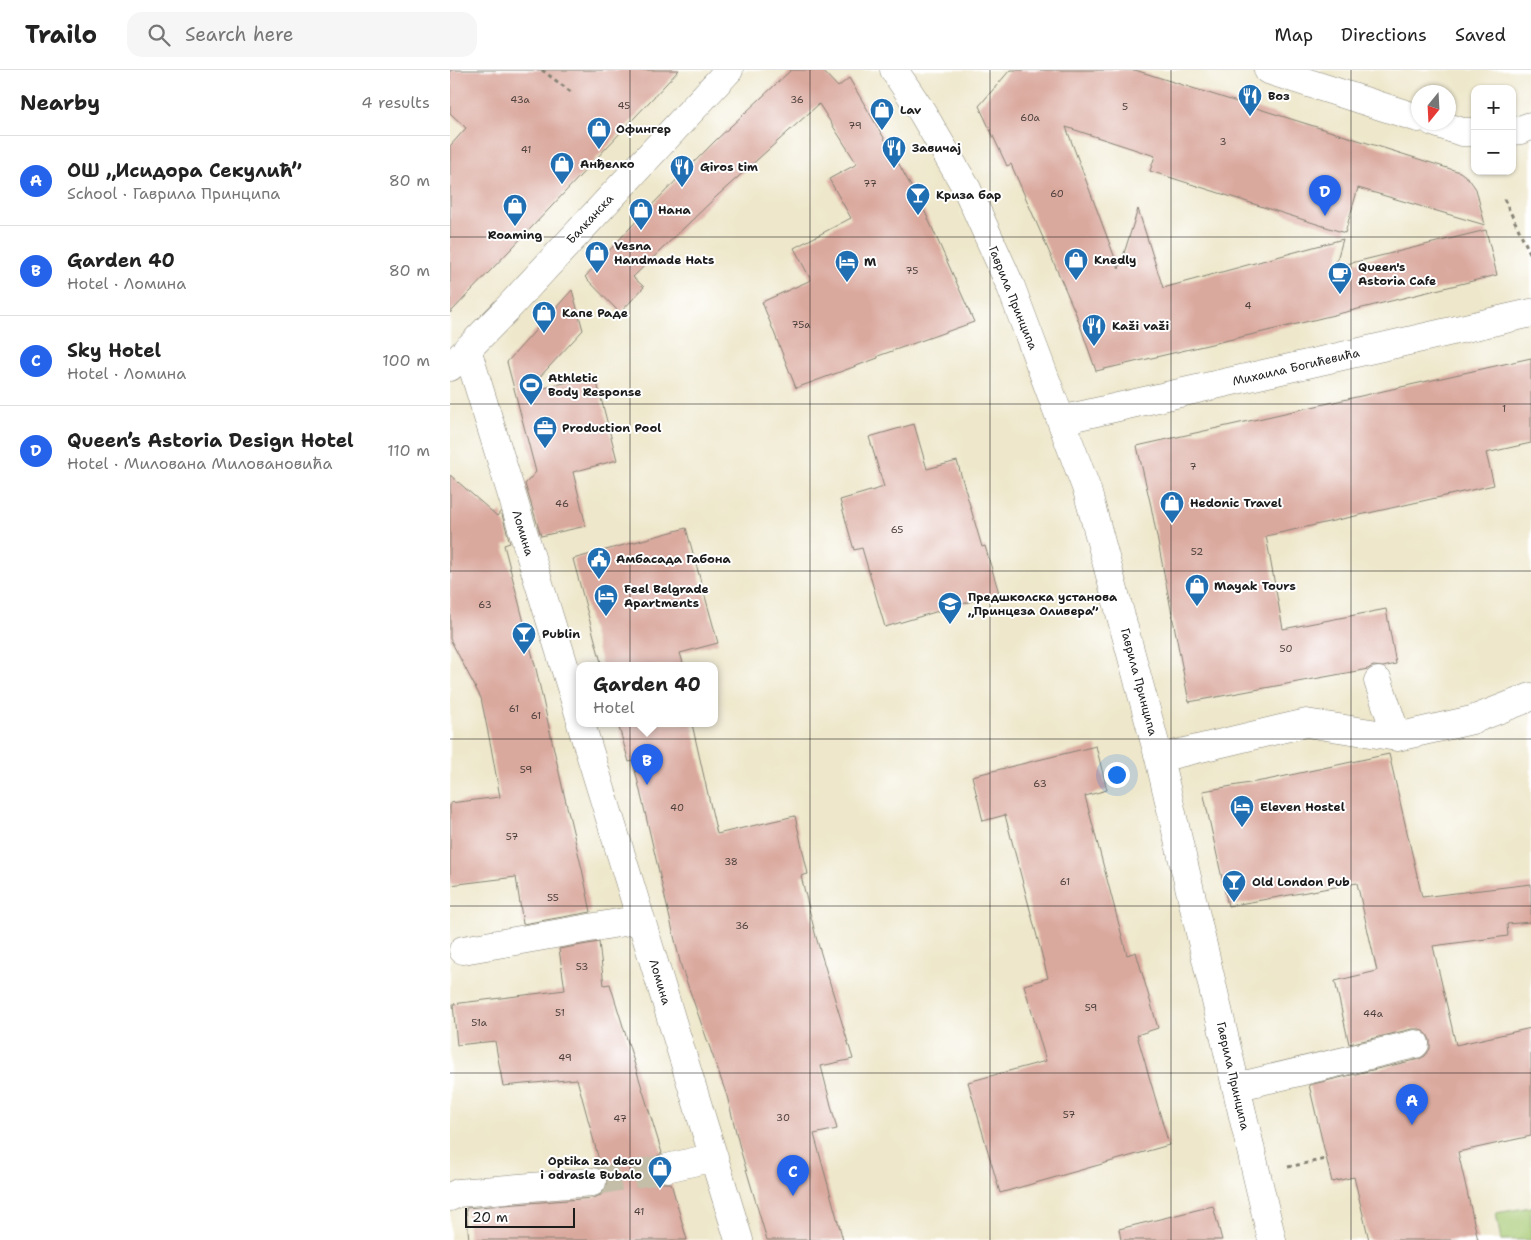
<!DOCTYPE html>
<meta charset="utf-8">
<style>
body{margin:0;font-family:"Shantell Sans",sans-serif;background:#f6f6f6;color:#222}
.controls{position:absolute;right:15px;top:15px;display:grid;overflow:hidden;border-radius:10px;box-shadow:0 1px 4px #0004}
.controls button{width:45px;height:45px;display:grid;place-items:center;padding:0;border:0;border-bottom:1px solid #e0e0e0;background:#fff;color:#222;font:25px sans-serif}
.compass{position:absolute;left:961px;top:15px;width:45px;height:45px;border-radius:50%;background:#fff;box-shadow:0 1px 4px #0004;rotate:198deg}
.scale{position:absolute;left:15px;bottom:12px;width:110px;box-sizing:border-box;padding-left:5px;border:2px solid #1c1c1c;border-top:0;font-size:14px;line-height:18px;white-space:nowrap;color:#1c1c1c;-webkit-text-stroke:4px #fff;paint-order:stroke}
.you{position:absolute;left:666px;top:704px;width:18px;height:18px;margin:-12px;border:4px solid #fff;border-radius:50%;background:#1a73e8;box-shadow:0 0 0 8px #1a73e833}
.badge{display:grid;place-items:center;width:32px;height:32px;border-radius:50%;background:#2563eb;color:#fff;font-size:16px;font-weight:700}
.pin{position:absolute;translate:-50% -41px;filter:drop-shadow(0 1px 2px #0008)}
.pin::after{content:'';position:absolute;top:26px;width:18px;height:15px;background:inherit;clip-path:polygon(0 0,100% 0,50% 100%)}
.popup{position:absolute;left:126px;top:592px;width:142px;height:65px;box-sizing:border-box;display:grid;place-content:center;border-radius:10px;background:#fff;filter:drop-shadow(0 1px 4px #0005);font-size:16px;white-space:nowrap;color:#767676}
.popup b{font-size:19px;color:#222}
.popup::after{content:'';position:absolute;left:50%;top:100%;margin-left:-10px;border:10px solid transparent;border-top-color:#fff}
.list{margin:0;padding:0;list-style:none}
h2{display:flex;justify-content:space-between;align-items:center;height:65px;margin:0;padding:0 20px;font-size:21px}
h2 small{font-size:16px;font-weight:400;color:#767676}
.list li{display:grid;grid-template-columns:32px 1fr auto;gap:15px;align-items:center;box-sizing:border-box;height:90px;padding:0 20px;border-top:1px solid #e0e0e0}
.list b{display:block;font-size:19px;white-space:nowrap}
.list p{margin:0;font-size:16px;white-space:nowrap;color:#767676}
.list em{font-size:16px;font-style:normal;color:#767676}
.icon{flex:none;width:28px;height:28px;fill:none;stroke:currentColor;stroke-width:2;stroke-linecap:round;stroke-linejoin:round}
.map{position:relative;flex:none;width:1081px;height:1170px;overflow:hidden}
header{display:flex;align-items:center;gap:30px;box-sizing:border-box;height:70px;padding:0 25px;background:#fff;border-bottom:1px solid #e0e0e0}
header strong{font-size:24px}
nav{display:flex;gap:28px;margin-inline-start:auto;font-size:18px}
.search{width:350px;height:45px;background:#f6f6f6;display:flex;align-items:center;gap:12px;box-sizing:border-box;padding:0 18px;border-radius:15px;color:#767676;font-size:19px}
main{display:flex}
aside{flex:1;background:#fff}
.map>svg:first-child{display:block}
.green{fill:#a6c972;stroke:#617247}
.building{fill:#daa99e}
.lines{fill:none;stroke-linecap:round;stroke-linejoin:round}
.minor-tunnel{stroke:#c4bea8;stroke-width:28;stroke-dasharray:28 14;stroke-linecap:butt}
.minor-casing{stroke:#858274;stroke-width:29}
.path{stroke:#858274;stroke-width:3;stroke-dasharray:4 4;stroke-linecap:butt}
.minor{stroke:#fff;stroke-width:28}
.grid{fill:none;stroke:#1c1c1c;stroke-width:1;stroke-opacity:0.55}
.labels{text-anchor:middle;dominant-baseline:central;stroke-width:4;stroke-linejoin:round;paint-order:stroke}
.number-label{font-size:10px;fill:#4c3f3c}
.poi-label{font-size:12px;font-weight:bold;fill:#1c1c1c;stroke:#fff;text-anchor:start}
.street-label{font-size:12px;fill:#1c1c1c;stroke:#fff}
</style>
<header>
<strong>Trailo</strong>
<div class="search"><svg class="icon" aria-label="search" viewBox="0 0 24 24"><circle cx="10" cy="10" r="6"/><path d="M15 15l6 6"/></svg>Search here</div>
<nav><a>Map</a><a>Directions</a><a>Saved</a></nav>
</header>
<main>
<aside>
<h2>Nearby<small>4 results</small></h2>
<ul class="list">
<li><span class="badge">A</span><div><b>ОШ „Исидора Секулић”</b><p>School · Гаврила Принципа</p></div><em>80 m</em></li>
<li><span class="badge">B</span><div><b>Garden 40</b><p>Hotel · Ломина</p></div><em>80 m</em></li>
<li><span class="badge">C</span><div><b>Sky Hotel</b><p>Hotel · Ломина</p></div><em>100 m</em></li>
<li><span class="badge">D</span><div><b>Queen’s Astoria Design Hotel</b><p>Hotel · Милована Миловановића</p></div><em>110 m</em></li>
</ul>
</aside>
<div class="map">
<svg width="1081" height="1170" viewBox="0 0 1081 1170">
<rect width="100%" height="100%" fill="#fff"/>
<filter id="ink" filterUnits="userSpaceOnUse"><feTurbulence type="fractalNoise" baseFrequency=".02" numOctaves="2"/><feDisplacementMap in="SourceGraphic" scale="10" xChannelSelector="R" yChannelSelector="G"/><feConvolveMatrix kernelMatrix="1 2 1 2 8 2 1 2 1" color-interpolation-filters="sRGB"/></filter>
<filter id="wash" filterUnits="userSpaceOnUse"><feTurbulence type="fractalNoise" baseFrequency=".0096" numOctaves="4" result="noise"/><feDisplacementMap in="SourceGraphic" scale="20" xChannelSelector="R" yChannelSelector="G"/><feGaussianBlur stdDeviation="1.12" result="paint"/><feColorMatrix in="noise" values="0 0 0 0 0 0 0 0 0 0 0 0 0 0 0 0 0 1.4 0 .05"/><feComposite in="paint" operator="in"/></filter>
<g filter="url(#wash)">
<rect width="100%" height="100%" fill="#eee7cb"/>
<!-- green -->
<path class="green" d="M 1081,1137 L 1081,1170 L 1051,1170 L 1046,1143 Z"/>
<g id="blocks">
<!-- building -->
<path class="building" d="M 0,0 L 229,0 L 101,137 L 0,243 L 0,76 L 16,58 L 0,43 Z
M 341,0 L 372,0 L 388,17 L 399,8 L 444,85 L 476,144 L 524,252 L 428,286 L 428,288 L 346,318 L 312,232 L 361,210 L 344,178 L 401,148 L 379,109 L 407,94 L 369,34 L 267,126 L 183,207 L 194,217 L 170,243 L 135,207 L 191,146 L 265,71 Z
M 560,0 L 685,0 L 1010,102 L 1019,109 L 1026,119 L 1035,155 L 908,118 L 895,163 L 700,101 L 705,86 L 616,57 L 669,199 L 688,139 L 713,218 L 893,169 L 885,197 L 1036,160 L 1047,205 L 847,254 L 646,301 L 626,244 L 561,94 L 557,96 L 529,36 Z
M 122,220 L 133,260 L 75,323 L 145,305 L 167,390 L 123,402 L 136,456 L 91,466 L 75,414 L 86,402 L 57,292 Z
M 1081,288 L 1081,373 L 1036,383 L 1044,415 L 816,466 L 833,559 L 936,539 L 946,594 L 933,597 L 923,596 L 918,599 L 739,632 L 701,436 L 687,376 Z
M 464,354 L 477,399 L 507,391 L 532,477 L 535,476 L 549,523 L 435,557 L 412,478 L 404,480 L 390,430 L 434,417 L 419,367 Z
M 0,405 L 47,446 L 51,441 L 60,473 L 54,475 L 86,599 L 113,720 L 132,799 L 141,842 L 73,854 L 66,807 L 0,815 L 0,733 L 50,727 L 41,677 L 31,628 L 0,569 Z
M 236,458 L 268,573 L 230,583 L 234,596 L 152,596 L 123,489 Z
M 168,654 L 242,654 L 267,764 L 345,746 L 358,804 L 351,806 L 366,867 L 403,989 L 371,996 L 387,1059 L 364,1064 L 393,1170 L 317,1170 L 291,1082 L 277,1026 L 231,896 L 183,691 L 179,692 Z
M 646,676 L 657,720 L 635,726 L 677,885 L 686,882 L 708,958 L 687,965 L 719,1075 L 550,1123 L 518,1012 L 596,991 L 574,915 L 598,908 L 555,745 L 533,751 L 522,706 Z
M 939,684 L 972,827 L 1081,814 L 1081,852 L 1057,854 L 1058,866 L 983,876 L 1006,975 L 1081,958 L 1081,1066 L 1008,1082 L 1028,1170 L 919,1170 L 904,1107 L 882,1112 L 859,1015 L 969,989 L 975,986 L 980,979 L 980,970 L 977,964 L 970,959 L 962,959 L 899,974 L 885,911 L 927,901 L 907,813 L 778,836 L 753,721 L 817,710 Z
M 149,872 L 154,915 L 160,914 L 212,1083 L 206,1087 L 202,1093 L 202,1102 L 206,1109 L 212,1113 L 221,1113 L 237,1170 L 19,1170 L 16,1138 L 143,1128 L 151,1125 L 156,1119 L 158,1111 L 155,1104 L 152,1101 L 127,1009 L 53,1016 L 45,971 L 7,975 L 3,934 L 115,920 L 109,879 Z
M 763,1136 L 772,1170 L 671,1170 L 669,1159 Z"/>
</g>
</g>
<g filter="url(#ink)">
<use href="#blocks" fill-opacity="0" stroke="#858274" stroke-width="1"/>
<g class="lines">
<!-- minor-tunnel -->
<path class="minor-tunnel" d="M 142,1112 L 217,1098"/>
<defs>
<path id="minor" d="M 444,0 L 472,42 L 517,119 L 561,217 L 637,420 L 709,688 L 822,1170
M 818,0 L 968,48
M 983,52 L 1012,62 L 1025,62
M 1062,61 L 1070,60 L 1081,56
M 17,279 L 130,647
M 0,297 L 57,239 L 279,0
M 611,350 L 1081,243
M 928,611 L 947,667
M 131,654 L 289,1170
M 709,688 L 856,653 L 947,667 L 1022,650 L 1081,627
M 13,880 L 191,849
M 786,1017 L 965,974
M 217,1098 L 264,1087
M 0,1127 L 8,1123 L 142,1112"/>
</defs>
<!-- minor casing -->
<use href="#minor" class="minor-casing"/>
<!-- path -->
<path class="path" d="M 92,0 L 121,22
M 1054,129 L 1081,185
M 838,1097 L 876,1089"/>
<!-- minor -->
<use href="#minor" class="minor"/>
</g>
</g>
<!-- grid -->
<path class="grid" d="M 180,0 L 180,1170M 360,0 L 360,1170M 540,0 L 540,1170M 721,0 L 721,1170M 901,0 L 901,1170M 0,167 L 1081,167M 0,334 L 1081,334M 0,501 L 1081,501M 0,669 L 1081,669M 0,836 L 1081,836M 0,1003 L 1081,1003"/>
<!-- icons -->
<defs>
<symbol id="restaurant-pin" viewBox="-11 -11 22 30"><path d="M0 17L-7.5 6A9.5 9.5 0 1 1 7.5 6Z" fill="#1f6fb2" stroke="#fff"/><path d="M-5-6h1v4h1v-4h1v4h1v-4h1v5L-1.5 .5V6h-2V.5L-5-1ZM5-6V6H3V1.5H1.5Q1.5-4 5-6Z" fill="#fff"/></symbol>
<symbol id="shop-pin" viewBox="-11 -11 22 30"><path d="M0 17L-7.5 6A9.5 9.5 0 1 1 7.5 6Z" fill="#1f6fb2" stroke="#fff"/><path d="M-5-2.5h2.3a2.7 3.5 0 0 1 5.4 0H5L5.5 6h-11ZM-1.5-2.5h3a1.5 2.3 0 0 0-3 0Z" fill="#fff"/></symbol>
<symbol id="bar-pin" viewBox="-11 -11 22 30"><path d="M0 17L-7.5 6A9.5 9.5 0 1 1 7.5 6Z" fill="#1f6fb2" stroke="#fff"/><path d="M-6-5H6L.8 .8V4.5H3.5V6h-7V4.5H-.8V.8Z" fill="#fff"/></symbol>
<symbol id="hotel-pin" viewBox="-11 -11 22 30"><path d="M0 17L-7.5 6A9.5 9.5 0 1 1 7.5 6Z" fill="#1f6fb2" stroke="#fff"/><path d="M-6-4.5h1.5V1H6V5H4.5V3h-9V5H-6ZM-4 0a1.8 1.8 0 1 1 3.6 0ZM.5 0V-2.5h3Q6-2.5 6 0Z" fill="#fff"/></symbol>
<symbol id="cafe-pin" viewBox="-11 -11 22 30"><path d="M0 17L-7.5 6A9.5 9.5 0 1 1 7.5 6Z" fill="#1f6fb2" stroke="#fff"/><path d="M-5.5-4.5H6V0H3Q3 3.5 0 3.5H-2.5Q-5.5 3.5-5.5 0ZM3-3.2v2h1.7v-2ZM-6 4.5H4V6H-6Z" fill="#fff"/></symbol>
<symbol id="stadium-pin" viewBox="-11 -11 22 30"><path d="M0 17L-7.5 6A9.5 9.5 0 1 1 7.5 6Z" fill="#1f6fb2" stroke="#fff"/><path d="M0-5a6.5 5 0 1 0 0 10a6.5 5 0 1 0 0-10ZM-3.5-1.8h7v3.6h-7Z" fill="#fff"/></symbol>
<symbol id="office-pin" viewBox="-11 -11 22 30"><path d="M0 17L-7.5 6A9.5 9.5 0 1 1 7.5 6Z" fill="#1f6fb2" stroke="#fff"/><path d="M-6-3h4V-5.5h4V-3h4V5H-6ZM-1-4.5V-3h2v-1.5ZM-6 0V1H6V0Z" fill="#fff"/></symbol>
<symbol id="civic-pin" viewBox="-11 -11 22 30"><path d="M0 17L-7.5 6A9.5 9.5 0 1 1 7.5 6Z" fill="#1f6fb2" stroke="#fff"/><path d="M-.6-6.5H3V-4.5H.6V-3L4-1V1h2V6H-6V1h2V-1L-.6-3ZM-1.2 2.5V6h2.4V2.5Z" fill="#fff"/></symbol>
<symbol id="school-pin" viewBox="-11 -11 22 30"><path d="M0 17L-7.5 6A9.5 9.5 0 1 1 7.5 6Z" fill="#1f6fb2" stroke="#fff"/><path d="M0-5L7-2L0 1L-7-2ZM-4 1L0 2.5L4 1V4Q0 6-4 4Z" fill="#fff"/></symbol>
</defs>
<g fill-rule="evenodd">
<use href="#restaurant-pin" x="786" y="12" width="28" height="38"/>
<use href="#shop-pin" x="418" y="26" width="28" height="38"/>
<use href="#shop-pin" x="135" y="45" width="28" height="38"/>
<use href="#restaurant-pin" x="430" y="64" width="28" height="38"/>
<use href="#shop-pin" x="98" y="80" width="28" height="38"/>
<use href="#restaurant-pin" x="218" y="83" width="28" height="38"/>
<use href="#bar-pin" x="454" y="111" width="28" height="38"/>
<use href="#shop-pin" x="51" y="122" width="28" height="38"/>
<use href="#shop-pin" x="177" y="126" width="28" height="38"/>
<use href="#shop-pin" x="133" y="169" width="28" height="38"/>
<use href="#shop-pin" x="612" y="176" width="28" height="38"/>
<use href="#hotel-pin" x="383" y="178" width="28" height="38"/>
<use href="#cafe-pin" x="876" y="190" width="28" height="38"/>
<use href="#shop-pin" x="80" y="229" width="28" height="38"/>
<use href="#restaurant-pin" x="630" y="242" width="28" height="38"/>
<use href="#stadium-pin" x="67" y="301" width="28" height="38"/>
<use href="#office-pin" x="81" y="344" width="28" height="38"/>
<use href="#shop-pin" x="708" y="419" width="28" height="38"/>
<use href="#civic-pin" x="135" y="475" width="28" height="38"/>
<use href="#shop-pin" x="733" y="502" width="28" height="38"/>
<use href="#hotel-pin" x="142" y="512" width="28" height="38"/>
<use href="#school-pin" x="486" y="520" width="28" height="38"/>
<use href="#bar-pin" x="60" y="550" width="28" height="38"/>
<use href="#hotel-pin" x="778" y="723" width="28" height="38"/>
<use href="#bar-pin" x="770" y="798" width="28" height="38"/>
<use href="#shop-pin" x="196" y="1084" width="28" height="38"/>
</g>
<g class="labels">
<!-- number labels -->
<g class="number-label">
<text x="70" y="29">43a</text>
<text x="347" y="29">36</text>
<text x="174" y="35">45</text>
<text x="675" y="36">5</text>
<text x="580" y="47">60a</text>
<text x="405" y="55">79</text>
<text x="773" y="71">3</text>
<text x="76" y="79">41</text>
<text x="420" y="113">77</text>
<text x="607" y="123">60</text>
<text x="462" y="200">75</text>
<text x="798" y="235">4</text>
<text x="351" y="254">75a</text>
<text x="1054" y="338">1</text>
<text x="743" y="396">7</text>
<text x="112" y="433">46</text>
<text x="447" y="459">65</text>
<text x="747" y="481">52</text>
<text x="35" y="534">63</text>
<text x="836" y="578">50</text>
<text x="64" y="638">61</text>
<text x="86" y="645">61</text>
<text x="76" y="699">59</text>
<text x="590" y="713">63</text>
<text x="227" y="737">40</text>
<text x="62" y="766">57</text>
<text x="281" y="791">38</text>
<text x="615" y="811">61</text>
<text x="103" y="827">55</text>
<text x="292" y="855">36</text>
<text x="132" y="896">53</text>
<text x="641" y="937">59</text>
<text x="110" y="942">51</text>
<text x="923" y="943">44a</text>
<text x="29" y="952">51a</text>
<text x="115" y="987">49</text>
<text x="619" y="1044">57</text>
<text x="333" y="1047">30</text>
<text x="170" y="1048">47</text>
<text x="189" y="1141">41</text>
</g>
<!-- poi labels -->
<g class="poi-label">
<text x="818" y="26">Воз</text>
<text x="450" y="40">Lav</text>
<text x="166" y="59">Офингер</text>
<text x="462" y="78">Завичај</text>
<text x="130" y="94">Анђелко</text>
<text x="250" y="97">Giros tim</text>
<text x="486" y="125">Криза бар</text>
<text x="208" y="140">Нана</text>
<text x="65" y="165" text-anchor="middle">Roaming</text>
<text x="164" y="176">Vesna<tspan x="164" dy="14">Handmade Hats</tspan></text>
<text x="644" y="190">Knedly</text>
<text x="414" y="192">M</text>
<text x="908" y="197">Queen's<tspan x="908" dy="14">Astoria Cafe</tspan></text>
<text x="112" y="243">Капе Раде</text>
<text x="662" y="256">Kaži važi</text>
<text x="98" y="308">Athletic<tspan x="98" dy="14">Body Response</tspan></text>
<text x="112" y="358">Production Pool</text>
<text x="740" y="433">Hedonic Travel</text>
<text x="166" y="489">Амбасада Габона</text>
<text x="764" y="516">Mayak Tours</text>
<text x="174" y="519">Feel Belgrade<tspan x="174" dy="14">Apartments</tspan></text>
<text x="518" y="527">Предшколска установа<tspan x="518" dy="14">„Принцеза Оливера”</tspan></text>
<text x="92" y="564">Publin</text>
<text x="810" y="737">Eleven Hostel</text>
<text x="802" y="812">Old London Pub</text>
<text x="192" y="1091" text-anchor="end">Optika za decu<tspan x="192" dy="14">i odrasle Bubalo</tspan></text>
</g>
<!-- street labels -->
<g class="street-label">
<text transform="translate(140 149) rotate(-47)">Балканска</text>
<text transform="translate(563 228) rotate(68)">Гаврила Принципа</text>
<text transform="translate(846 297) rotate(-13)">Михаила Богићевића</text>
<text transform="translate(73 463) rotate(73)">Ломина</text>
<text transform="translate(689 612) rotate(75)">Гаврила Принципа</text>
<text transform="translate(210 912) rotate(73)">Ломина</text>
<text transform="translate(783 1006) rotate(77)">Гаврила Принципа</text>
</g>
</g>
</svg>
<div class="controls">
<button>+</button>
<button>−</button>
</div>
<svg class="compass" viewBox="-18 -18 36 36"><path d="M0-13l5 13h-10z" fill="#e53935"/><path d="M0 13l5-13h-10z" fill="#767676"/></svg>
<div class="scale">20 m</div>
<div class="you"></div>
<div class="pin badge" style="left:962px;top:1055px">A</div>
<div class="pin badge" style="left:197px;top:715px">B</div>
<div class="popup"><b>Garden 40</b>Hotel</div>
<div class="pin badge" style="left:343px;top:1126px">C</div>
<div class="pin badge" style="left:875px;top:146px">D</div>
</div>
</main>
